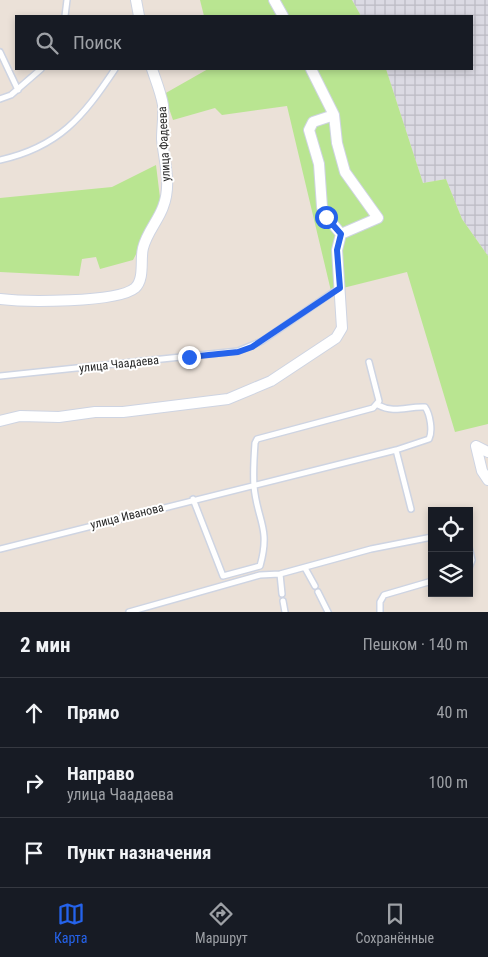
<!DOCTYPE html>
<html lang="ru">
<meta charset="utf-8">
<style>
body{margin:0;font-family:"Roboto Condensed",sans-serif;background:#20242c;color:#f1f3f6}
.controls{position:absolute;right:15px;bottom:15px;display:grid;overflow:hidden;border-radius:0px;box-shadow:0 2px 8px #0003}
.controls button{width:45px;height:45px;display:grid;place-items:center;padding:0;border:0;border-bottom:1px solid #363941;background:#171b24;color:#f1f3f6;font:25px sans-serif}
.stop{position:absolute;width:15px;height:15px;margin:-11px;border:4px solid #2563eb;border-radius:50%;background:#fff}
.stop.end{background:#2563eb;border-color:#fff;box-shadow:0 1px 5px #0008}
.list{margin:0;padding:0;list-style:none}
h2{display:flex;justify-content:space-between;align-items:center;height:65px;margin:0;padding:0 20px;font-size:21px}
h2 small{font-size:16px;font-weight:400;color:#9ea1a6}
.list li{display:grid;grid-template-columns:32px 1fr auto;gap:15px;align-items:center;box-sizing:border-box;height:70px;padding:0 20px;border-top:1px solid #363941}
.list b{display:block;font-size:19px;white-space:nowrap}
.list p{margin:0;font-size:16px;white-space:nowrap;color:#9ea1a6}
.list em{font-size:16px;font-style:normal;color:#9ea1a6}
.icon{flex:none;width:28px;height:28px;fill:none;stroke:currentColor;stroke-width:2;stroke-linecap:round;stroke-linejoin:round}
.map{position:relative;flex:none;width:488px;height:612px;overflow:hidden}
.search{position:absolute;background:#171b24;box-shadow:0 2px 8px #0003;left:15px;right:15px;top:15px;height:55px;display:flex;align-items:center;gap:12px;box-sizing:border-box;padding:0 18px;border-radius:0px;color:#9ea1a6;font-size:19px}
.sheet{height:275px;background:#171b24}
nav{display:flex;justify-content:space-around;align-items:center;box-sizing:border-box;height:70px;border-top:1px solid #363941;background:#171b24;font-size:14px;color:#9ea1a6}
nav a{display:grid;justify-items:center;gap:2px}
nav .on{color:#2563eb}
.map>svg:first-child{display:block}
.industrial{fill:url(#industrial-grid)}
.grass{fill:#b9e591}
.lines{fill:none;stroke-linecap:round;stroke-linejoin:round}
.service-casing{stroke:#ced4e2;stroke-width:8}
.minor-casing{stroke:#ced4e2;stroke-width:12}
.service{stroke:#fff;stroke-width:5}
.minor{stroke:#fff;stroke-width:10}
.route{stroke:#2563eb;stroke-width:6}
.labels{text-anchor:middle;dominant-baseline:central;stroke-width:4;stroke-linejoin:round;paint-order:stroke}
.street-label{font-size:12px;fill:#282828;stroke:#fff}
</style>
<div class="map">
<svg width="488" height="612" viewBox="0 0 488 612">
<defs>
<pattern id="industrial-grid" width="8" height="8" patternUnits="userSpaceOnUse" patternTransform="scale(1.25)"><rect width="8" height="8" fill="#dbdae3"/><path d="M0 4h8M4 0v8" fill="none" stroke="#bcbbc3"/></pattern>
</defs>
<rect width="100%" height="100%" fill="#ebe1d8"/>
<!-- industrial -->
<path class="industrial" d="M 352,0 L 488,0 L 488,256 L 462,219 L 446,179 L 423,183 L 386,69 L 472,69 L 472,16 L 361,16 Z"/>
<!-- grass -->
<path class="grass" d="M 200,0 L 352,0 L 361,16 L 204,16 Z
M 208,69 L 386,69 L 423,183 L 446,179 L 462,219 L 488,256 L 488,424 L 455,432 L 407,272 L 331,291 L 287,106 L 222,115 L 215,108 L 173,120 L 164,94 Z
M 156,165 L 161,206 L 133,260 L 100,269 L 96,257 L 82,259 L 79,276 L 0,272 L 0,198 L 112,187 Z"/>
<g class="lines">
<defs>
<path id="service" d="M 65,16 L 67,0
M 0,52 L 18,90
M 0,99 L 11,95 L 41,69
M 0,160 C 59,147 83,117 115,69
M 0,376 L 238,351 L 262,341 L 339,288
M 378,405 C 395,414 407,406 425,407 C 430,414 433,431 429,439 L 396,450
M 193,499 L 223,576 L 260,566 C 271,527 257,521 254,486 C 253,472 254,457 255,443 L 257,439 L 373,408 L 379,401 L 369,362
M 469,547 L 472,560 L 469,568
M 0,549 L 396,450 L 411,509
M 305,568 L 315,586
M 280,574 L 282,594
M 318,592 L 328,612
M 283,601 L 285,612
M 129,612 L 260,575 L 280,574 L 371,549 L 432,537
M 380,612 L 380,602 L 384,595 L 432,581"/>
<path id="minor" d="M 136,0 L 139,16
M 274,0 L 283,16
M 311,69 L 334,115 L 337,143 L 345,172 L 378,218 L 341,234
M 0,299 C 24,302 117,303 135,288 C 145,279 140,259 143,248 C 147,232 158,221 163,207 C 172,184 164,162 162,139 C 162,128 164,116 163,105 C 161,93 156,81 152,69
M 0,421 L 20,416 L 59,417 L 95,412 L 123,412 L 228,399 L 271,381 L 336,338 L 342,328 L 337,250 L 341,234 L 327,217 L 322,207 L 319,164 L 309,130 L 313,122 L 334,115
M 476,446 L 482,471 L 488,480
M 476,446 L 488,452"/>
</defs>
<!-- service casing -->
<use href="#service" class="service-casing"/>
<!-- minor casing -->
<use href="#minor" class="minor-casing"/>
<!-- service -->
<use href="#service" class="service"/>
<!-- minor -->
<use href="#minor" class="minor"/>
</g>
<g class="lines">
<!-- route -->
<path class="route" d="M 189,357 L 238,352 L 252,347 L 340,288 L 337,250 L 341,234 L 326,217"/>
</g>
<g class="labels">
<!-- street labels -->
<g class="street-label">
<text transform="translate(164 144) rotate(-93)">улица Фадеева</text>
<text transform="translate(119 364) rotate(-6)">улица Чаадаева</text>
<text transform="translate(127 516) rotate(-14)">улица Иванова</text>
</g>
</g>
</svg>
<div class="controls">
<button><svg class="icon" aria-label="locate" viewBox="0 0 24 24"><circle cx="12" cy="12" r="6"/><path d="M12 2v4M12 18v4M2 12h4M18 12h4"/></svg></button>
<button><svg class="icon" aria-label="layers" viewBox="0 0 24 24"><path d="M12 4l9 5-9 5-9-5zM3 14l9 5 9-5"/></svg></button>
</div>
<div class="stop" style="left:326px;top:217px"></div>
<div class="stop end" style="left:189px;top:357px"></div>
<div class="search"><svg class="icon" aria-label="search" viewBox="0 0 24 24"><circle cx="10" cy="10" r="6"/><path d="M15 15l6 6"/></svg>Поиск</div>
</div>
<section class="sheet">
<h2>2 мин<small>Пешком · 140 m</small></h2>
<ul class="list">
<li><svg class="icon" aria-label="ahead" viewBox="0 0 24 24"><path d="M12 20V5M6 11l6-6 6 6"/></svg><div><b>Прямо</b></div><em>40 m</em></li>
<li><svg class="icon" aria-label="right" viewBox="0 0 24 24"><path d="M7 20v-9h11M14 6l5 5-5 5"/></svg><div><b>Направо</b><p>улица Чаадаева</p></div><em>100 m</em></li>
<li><svg class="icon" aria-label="arrive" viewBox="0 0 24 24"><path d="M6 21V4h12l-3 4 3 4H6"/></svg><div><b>Пункт назначения</b></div></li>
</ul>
</section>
<nav>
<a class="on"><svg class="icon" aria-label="map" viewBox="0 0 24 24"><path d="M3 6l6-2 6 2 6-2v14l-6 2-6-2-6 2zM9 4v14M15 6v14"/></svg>Карта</a>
<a><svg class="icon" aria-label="directions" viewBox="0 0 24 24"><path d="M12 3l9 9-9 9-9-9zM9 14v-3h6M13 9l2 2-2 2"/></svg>Маршрут</a>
<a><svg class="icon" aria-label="saved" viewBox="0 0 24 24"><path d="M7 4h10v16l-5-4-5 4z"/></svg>Сохранённые</a>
</nav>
